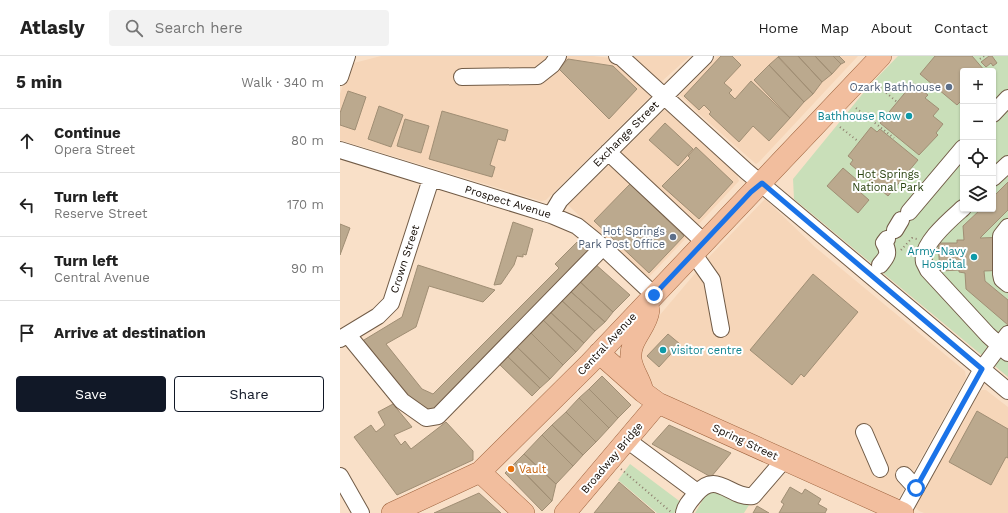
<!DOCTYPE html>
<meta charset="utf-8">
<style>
body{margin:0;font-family:"Work Sans",sans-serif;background:#f2f2f2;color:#222}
.controls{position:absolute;right:12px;top:12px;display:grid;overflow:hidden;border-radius:4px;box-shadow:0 1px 3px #0004}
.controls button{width:36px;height:36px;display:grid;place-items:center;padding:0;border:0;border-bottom:1px solid #e0e0e0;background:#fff;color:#222;font:20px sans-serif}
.stop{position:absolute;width:12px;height:12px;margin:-9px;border:3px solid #1a73e8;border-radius:50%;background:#fff}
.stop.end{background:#1a73e8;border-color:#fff;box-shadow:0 1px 4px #0008}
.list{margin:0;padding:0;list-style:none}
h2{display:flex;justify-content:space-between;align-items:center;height:52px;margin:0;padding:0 16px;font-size:17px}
h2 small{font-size:13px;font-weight:400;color:#767676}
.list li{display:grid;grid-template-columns:26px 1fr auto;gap:12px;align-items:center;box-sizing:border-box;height:64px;padding:0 16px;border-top:1px solid #e0e0e0}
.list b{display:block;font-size:15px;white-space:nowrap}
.list p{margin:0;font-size:13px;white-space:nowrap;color:#767676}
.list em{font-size:13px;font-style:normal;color:#767676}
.actions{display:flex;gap:8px;padding:12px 16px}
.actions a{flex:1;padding:9px 0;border:1px solid #111827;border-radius:4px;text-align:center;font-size:14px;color:#111827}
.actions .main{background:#111827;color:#fff}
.icon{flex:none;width:22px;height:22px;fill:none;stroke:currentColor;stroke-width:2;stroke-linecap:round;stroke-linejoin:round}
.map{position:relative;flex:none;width:668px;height:457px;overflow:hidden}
header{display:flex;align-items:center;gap:24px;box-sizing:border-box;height:56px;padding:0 20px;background:#fff;border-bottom:1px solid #e0e0e0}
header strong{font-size:19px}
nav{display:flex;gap:22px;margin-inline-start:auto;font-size:14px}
.search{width:280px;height:36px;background:#f2f2f2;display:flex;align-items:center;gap:10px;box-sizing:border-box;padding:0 14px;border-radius:4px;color:#767676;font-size:15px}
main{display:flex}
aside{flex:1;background:#fff}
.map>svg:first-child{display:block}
.built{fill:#f6d6b9}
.green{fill:#c9dfb9;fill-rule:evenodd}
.building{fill:#bba98e;stroke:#a08e74}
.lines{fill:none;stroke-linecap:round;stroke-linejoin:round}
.minor-casing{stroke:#715b46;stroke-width:18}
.major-casing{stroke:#9e633e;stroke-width:22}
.path{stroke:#8f7e6e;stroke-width:2;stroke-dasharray:1 3;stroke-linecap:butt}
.minor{stroke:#fff;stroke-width:16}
.major{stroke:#f2be9e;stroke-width:21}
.route{stroke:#1a73e8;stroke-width:5}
.service-dot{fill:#5c6f8a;stroke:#fff;stroke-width:1.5}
.culture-dot{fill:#0f9aa8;stroke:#fff;stroke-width:1.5}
.food-dot{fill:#e8710a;stroke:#fff;stroke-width:1.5}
.labels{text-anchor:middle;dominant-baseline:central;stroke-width:4;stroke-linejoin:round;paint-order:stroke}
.service-label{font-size:11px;fill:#4e5e75;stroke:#fff;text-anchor:end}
.culture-label{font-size:11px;fill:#0d838f;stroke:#fff;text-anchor:end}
.street-label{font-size:11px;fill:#130b04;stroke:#fff}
.park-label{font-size:11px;fill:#29420f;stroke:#fff}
.food-label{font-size:11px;fill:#c56008;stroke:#fff;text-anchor:start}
</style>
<header>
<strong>Atlasly</strong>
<div class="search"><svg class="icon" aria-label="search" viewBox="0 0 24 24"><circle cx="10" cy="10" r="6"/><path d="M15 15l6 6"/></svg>Search here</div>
<nav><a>Home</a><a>Map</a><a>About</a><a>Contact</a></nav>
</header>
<main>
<aside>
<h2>5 min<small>Walk · 340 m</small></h2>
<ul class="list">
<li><svg class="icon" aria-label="ahead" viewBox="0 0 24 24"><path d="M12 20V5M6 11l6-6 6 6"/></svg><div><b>Continue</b><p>Opera Street</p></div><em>80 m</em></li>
<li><svg class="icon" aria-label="left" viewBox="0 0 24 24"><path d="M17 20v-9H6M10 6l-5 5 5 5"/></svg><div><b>Turn left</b><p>Reserve Street</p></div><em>170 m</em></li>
<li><svg class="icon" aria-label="left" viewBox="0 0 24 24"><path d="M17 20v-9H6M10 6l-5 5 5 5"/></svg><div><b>Turn left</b><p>Central Avenue</p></div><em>90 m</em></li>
<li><svg class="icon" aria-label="arrive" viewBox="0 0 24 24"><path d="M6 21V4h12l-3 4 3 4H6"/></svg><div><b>Arrive at destination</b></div></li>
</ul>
<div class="actions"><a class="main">Save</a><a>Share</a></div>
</aside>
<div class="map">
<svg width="668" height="457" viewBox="0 0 668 457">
<rect width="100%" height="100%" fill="#f9e0c8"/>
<!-- built -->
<path class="built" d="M 41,0 L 253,0 L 271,2 L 312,39 L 206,144 L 201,145 L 0,84 L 0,38 L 10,8 Z
M 288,0 L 350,0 L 320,27 Z
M 378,0 L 518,0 L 419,106 L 416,108 L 357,56 L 340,39 Z
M 324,54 L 330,57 L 397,119 L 399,125 L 358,169 L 279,99 Z
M 273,109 L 348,180 L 309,221 L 303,220 L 228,149 L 268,110 Z
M 425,143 L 475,191 L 625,315 L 626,322 L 557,445 L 332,342 L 311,328 L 295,292 L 302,280 L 369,201 Z
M 642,334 L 646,334 L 668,351 L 668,457 L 584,457 L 579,455 L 575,451 L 637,338 Z"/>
<!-- green -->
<path class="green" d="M 558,0 L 668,0 L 668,321 L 454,143 L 453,123 L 529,30 ZM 623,15 L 653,15 L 653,153 L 623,153 Z
M 290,408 L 342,447 L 334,457 L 317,457 L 278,424 Z
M 368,435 L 382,435 L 409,449 L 404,457 L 355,457 Z"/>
<!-- building -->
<path class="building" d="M 381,0 L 392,0 L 401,9 L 384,27 L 392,34 L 389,37 L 395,43 L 411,25 L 450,62 L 429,85 L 413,70 L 399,86 L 369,58 L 371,56 L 364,49 L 359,54 L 344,40 Z
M 438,0 L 458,0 L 482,26 L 473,38 Z
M 458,0 L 475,0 L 492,18 L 482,26 Z
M 475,0 L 493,0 L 501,8 L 492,18 Z
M 493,0 L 499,0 L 505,6 L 501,8 Z
M 595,0 L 632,0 L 645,15 L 623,15 L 623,43 L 617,49 L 580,18 Z
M 649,0 L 652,0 L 657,7 L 653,10 L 651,7 L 646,11 L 641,6 Z
M 438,1 L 473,38 L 464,46 L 429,9 Z
M 228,3 L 273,10 L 297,33 L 269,63 L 219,13 Z
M 429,9 L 464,46 L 450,62 L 414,24 Z
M 573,27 L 588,39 L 585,42 L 599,53 L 593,60 L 603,68 L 596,77 L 598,79 L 579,99 L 540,67 Z
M 8,35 L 26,41 L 15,74 L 0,69 L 0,57 Z
M 39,50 L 63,59 L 51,91 L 28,83 Z
M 102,55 L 168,74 L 165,85 L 158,83 L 150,109 L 155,111 L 152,121 L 89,103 Z
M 65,63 L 89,70 L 81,97 L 57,90 Z
M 325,67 L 353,93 L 338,110 L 309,84 Z
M 531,71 L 537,76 L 540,73 L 578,104 L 548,140 L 510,108 L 513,104 L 508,100 Z
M 356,91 L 393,126 L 359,163 L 322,130 L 350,102 L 348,100 Z
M 503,112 L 517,124 L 513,130 L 529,144 L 518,157 L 487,130 Z
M 668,126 L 668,154 L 640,182 L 668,181 L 668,214 L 644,215 L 645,225 L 668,244 L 668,269 L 626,233 L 625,217 L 619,216 L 619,214 L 600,215 L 598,187 L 617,187 L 617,184 L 624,184 L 623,170 L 641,153 L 653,153 L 653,141 Z
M 290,128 L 344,180 L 309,217 L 254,165 Z
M 173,166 L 193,173 L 186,199 L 183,198 L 183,201 L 177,200 L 174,209 L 161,228 L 154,229 Z
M 0,168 L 10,172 L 0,199 Z
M 237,186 L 251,199 L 91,359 L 67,344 L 19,287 L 62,261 L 78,209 L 155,234 L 143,246 L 89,230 L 76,271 L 46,288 L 82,333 L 93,338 L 219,212 L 215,208 Z
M 254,207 L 290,239 L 273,256 L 238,224 Z
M 473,218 L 518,256 L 464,321 L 461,318 L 452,329 L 410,294 Z
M 238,224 L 273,256 L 265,266 L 229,234 Z
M 229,234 L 265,266 L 255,275 L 220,243 Z
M 220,243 L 255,275 L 244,287 L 209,255 Z
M 209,255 L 244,287 L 236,296 L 202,263 Z
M 202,263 L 236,296 L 223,309 L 190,276 Z
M 190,276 L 223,309 L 210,323 L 176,290 Z
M 328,278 L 340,288 L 319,311 L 307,300 Z
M 176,290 L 210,323 L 200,332 L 167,300 Z
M 167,300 L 200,332 L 192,340 L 159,308 Z
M 262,320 L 291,349 L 278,362 L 249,333 Z
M 249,333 L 278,362 L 269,372 L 239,342 Z
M 239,342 L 269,372 L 256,386 L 226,356 Z
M 53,348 L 72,371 L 54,379 L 61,389 L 65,385 L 71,393 L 106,366 L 133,395 L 133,404 L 57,439 L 14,381 L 31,369 L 36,376 L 45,369 L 38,356 Z
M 637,355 L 668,373 L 668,402 L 666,401 L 651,429 L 609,406 Z
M 226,356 L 256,386 L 243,399 L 212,369 Z
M 212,369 L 243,399 L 233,410 L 202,379 Z
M 329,369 L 391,397 L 371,421 L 312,388 Z
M 202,379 L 233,410 L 216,428 L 184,398 Z
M 184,398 L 216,428 L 212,445 L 175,407 Z
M 175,407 L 212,445 L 202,455 L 165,417 Z
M 279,426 L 315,457 L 254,457 Z
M 450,431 L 462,438 L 465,433 L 481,443 L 478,448 L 487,453 L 485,457 L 439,457 L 444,448 L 441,446 Z
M 139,437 L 161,457 L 94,457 Z
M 417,450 L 429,457 L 413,457 Z"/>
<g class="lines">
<defs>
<path id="minor" d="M 277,0 L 281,1 L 406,115 L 668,335
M 0,21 L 7,0
M 122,21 L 198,20 L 212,9 L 218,0
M 653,58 L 668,42
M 0,94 L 211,159 L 237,170 L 263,191 L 314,239
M 268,96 L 364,186
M 653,122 L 668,108
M 623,152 C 612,162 580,188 584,206 C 585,208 587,212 588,214 L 648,279 L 668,297
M 569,156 L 623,92
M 211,159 L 220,144 L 365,0
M 668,171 L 661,180 L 661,218 L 662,223 L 668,228
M 555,174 L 561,164
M 353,197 L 372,224 L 381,273
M 540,209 C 547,201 550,197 544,187 L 547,183
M 8,279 L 62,345 L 86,362 L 98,360 L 263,191
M 0,283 L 38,260 L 51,247 L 91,123
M 524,376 L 540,413
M 287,384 L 357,436
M 564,419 L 576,432
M 0,420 L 21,457
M 344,457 C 345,450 351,444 356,438 C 377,413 390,443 413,440 L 444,404
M 562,457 L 642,313 L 668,278"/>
<path id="major" d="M 259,297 L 303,336 L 318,347 L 563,457
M 302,332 C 299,322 292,313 291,303 C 289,283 307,272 309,254
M 140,416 L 184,457
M 52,457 L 140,416 L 249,308 L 541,0
M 225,457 L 318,347"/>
</defs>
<!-- minor casing -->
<use href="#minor" class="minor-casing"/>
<!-- major casing -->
<use href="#major" class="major-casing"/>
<!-- path -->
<path class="path" d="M 640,3 L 644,0
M 537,29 L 557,46
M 516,52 L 554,82
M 500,71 L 519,86
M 561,194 L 572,182 L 577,183
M 281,413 L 331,456"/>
<!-- minor -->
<use href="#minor" class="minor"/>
<!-- major -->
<use href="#major" class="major"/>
</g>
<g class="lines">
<!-- route -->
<path class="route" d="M 314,239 L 411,136 L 422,127 L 642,313 L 576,432"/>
</g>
<!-- markers -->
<g class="service-dot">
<circle cx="609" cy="31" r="4"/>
<circle cx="333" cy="181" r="4"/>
</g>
<g class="culture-dot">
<circle cx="569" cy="60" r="4"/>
<circle cx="634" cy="201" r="4"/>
<circle cx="323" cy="294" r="4"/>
</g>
<circle class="food-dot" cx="171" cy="413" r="4"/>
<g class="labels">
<!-- service labels -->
<g class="service-label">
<text x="601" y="31">Ozark Bathhouse</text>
<text x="325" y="175">Hot Springs<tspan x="325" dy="13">Park Post Office</tspan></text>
</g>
<!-- culture labels -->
<g class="culture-label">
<text x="561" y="60">Bathhouse Row</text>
<text x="626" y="195">Army-Navy<tspan x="626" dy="13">Hospital</tspan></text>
<text x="331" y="294" text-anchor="start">visitor centre</text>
</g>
<!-- street labels -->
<g class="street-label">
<text transform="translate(286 78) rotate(-45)">Exchange Street</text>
<text transform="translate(168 146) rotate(17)">Prospect Avenue</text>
<text transform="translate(65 203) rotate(-72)">Crown Street</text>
<text transform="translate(267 288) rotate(-47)">Central Avenue</text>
<text transform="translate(405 386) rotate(25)">Spring Street</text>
<text transform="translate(272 402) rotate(-50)">Broadway Bridge</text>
</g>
<!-- park labels -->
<g class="park-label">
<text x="548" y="118">Hot Springs<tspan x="548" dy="13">National Park</tspan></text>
</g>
<!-- food labels -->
<g class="food-label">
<text x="179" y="413">Vault</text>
</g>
</g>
</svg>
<div class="controls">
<button>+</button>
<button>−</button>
<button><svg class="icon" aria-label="locate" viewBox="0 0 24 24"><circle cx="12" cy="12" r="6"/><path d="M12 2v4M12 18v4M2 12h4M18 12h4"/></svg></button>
<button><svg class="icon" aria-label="layers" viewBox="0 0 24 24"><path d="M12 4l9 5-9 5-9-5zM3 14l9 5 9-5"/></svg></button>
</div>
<div class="stop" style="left:576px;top:432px"></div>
<div class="stop end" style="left:314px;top:239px"></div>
</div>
</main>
